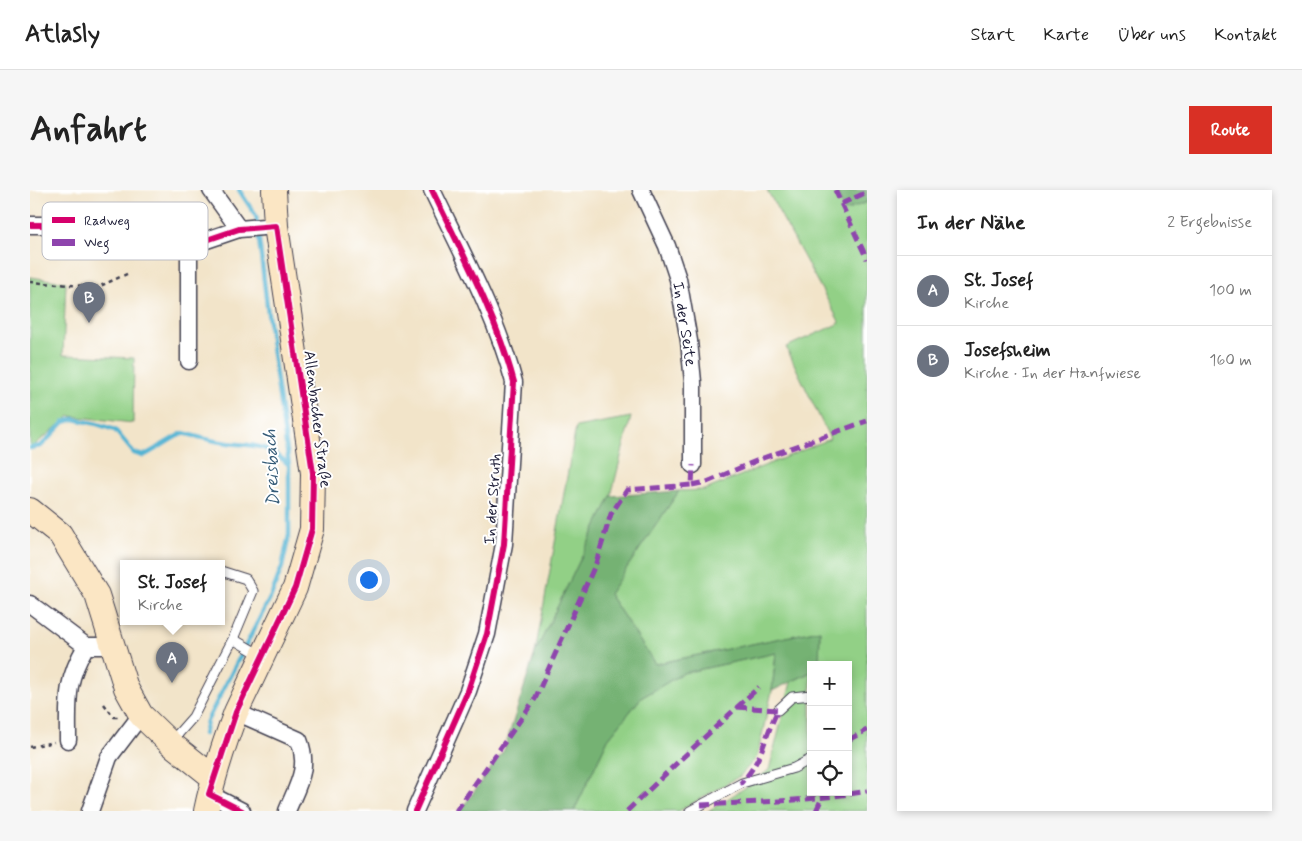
<!DOCTYPE html>
<html lang="de">
<meta charset="utf-8">
<style>
body{margin:0;font-family:Mynerve,sans-serif;background:#f6f6f6;color:#222}
.controls{position:absolute;right:15px;bottom:15px;display:grid;overflow:hidden;border-radius:0px;box-shadow:0 2px 8px #0003}
.controls button{width:45px;height:45px;display:grid;place-items:center;padding:0;border:0;border-bottom:1px solid #e0e0e0;background:#fff;color:#222;font:25px sans-serif}
.you{position:absolute;left:338px;top:389px;width:18px;height:18px;margin:-12px;border:4px solid #fff;border-radius:50%;background:#1a73e8;box-shadow:0 0 0 8px #1a73e833}
.badge{display:grid;place-items:center;width:32px;height:32px;border-radius:50%;background:#d93025;color:#fff;font-size:16px;font-weight:700}
.pin{position:absolute;translate:-50% -41px;filter:drop-shadow(0 1px 2px #0008)}
.pin::after{content:'';position:absolute;top:26px;width:18px;height:15px;background:inherit;clip-path:polygon(0 0,100% 0,50% 100%)}
.popup{position:absolute;left:90px;top:370px;width:105px;height:65px;box-sizing:border-box;display:grid;place-content:center;border-radius:0px;background:#fff;filter:drop-shadow(0 1px 4px #0005);font-size:16px;white-space:nowrap;color:#767676}
.popup b{font-size:19px;color:#222}
.popup::after{content:'';position:absolute;left:50%;top:100%;margin-left:-10px;border:10px solid transparent;border-top-color:#fff}
.list{margin:0;padding:0;list-style:none}
h2{display:flex;justify-content:space-between;align-items:center;height:65px;margin:0;padding:0 20px;font-size:21px}
h2 small{font-size:16px;font-weight:400;color:#767676}
.list li{display:grid;grid-template-columns:32px 1fr auto;gap:15px;align-items:center;box-sizing:border-box;height:70px;padding:0 20px;border-top:1px solid #e0e0e0}
.list b{display:block;font-size:19px;white-space:nowrap}
.list p{margin:0;font-size:16px;white-space:nowrap;color:#767676}
.list em{font-size:16px;font-style:normal;color:#767676}
.icon{flex:none;width:28px;height:28px;fill:none;stroke:currentColor;stroke-width:2;stroke-linecap:round;stroke-linejoin:round}
.map{position:relative;flex:none;width:837px;height:621px;overflow:hidden;border-radius:0px}
header{display:flex;align-items:center;gap:30px;box-sizing:border-box;height:70px;padding:0 25px;background:#fff;border-bottom:1px solid #e0e0e0}
header strong{font-size:24px}
nav{display:flex;gap:28px;margin-inline-start:auto;font-size:18px}
.intro{display:flex;align-items:center;justify-content:space-between;box-sizing:border-box;height:120px;padding:0 30px}
h1{margin:0;font-size:35px}
.button{padding:12px 22px;border-radius:0px;background:#d93025;color:#fff;font-size:18px;font-weight:700}
main{display:flex;gap:30px;padding:0 30px}
aside{flex:1;background:#fff;border-radius:0px;box-shadow:0 2px 8px #0003}
.map>svg:first-child{display:block}
.green{fill:#92d086;stroke:#5a7960}
.forest{fill:#75b273;stroke:#4c6a57}
.lines{fill:none;stroke-linecap:round;stroke-linejoin:round}
.stream{stroke:#54b4d3;stroke-width:4.5}
.service-casing{stroke:#413f50;stroke-width:11}
.minor-casing{stroke:#413f50;stroke-width:19}
.secondary-casing{stroke:#413f50;stroke-width:26}
.path{stroke:#413f50;stroke-width:2.5;stroke-dasharray:4 4;stroke-linecap:butt}
.service{stroke:#fff;stroke-width:9}
.minor{stroke:#fff;stroke-width:16}
.secondary{stroke:#fbe6c4;stroke-width:24}
.quiet{stroke:#8e44ad;stroke-width:5;stroke-dasharray:10 5;stroke-linecap:butt}
.cycleway-casing{stroke:#fff;stroke-width:9}
.cycleway{stroke:#d6006c;stroke-width:6}
.labels{text-anchor:middle;dominant-baseline:central;stroke-width:4;stroke-linejoin:round;paint-order:stroke}
.street-label{font-size:16px;fill:#22223b;stroke:#fff}
.water-label{font-size:18px;font-style:italic;fill:#365c78;stroke:#fff}
.key{fill:#fff;stroke:#bdbdc4;stroke-width:1}
.key-label{font-size:14px;fill:#22223b}
</style>
<header>
<strong>Atlasly</strong>
<nav><a>Start</a><a>Karte</a><a>Über uns</a><a>Kontakt</a></nav>
</header>
<div class="intro"><h1>Anfahrt</h1><a class="button">Route</a></div>
<main>
<div class="map">
<svg width="837" height="621" viewBox="0 0 837 621">
<rect width="100%" height="100%" fill="#fff"/>
<filter id="ink" filterUnits="userSpaceOnUse"><feTurbulence type="fractalNoise" baseFrequency=".02" numOctaves="2"/><feDisplacementMap in="SourceGraphic" scale="10" xChannelSelector="R" yChannelSelector="G"/><feConvolveMatrix kernelMatrix="1 2 1 2 8 2 1 2 1" color-interpolation-filters="sRGB"/></filter>
<filter id="wash" filterUnits="userSpaceOnUse"><feTurbulence type="fractalNoise" baseFrequency=".0096" numOctaves="4" result="noise"/><feDisplacementMap in="SourceGraphic" scale="20" xChannelSelector="R" yChannelSelector="G"/><feGaussianBlur stdDeviation="1.12" result="paint"/><feColorMatrix in="noise" values="0 0 0 0 0 0 0 0 0 0 0 0 0 0 0 0 0 1.4 0 .05"/><feComposite in="paint" operator="in"/></filter>
<g filter="url(#wash)">
<rect width="100%" height="100%" fill="#f2e4c9"/>
<!-- green -->
<path class="green" d="M 737,0 L 806,0 L 815,21 L 837,12 L 837,621 L 678,621 L 713,599 L 739,580 L 761,492 L 781,482 L 781,602 L 818,602 L 818,475 L 789,475 L 790,440 L 625,474 L 579,404 L 649,301 L 675,300 L 800,249 L 756,157 L 810,133 Z
M 0,87 L 36,92 L 33,165 L 104,168 L 103,233 L 40,226 L 2,257 L 0,256 Z
M 601,227 L 581,306 L 505,463 L 546,237 Z
M 746,463 L 742,501 L 727,567 L 710,586 L 649,621 L 544,621 L 578,549 L 611,508 L 653,483 Z"/>
<!-- forest -->
<path class="forest" d="M 806,0 L 837,0 L 837,12 L 815,21 Z
M 649,301 L 579,404 L 625,474 L 790,440 L 789,475 L 781,475 L 781,482 L 742,501 L 746,463 L 653,483 L 611,508 L 578,549 L 544,621 L 430,621 L 474,560 L 505,463 L 581,306 Z"/>
<g class="lines">
<!-- stream -->
<path class="stream" d="M 209,0 L 226,26 L 227,33
M 0,258 L 11,256 L 34,232 L 44,229 L 67,234 L 85,240 L 104,263 L 113,266 C 127,259 139,250 153,243 C 165,246 178,250 191,252 C 222,257 234,251 259,275
M 174,544 L 177,531 L 241,406 L 252,377 L 259,345 L 259,275 L 242,157 L 228,41"/>
</g>
</g>
<g filter="url(#ink)">
<g class="lines">
<defs>
<path id="service" d="M 203,449 L 232,466
M 748,520 L 762,507 L 781,505
M 140,553 L 163,527 L 203,449 L 223,401 L 216,389 L 191,381
M 660,621 L 712,593 L 764,578 L 781,569"/>
<path id="minor" d="M 181,0 L 209,39
M 611,0 L 637,56 L 648,89 L 659,151 L 663,192 L 663,275
M 0,35 L 66,35 L 104,41 L 159,56 L 209,39 L 246,36
M 159,56 L 159,171
M 0,414 L 56,456 L 82,456
M 206,522 L 269,550 C 280,578 267,596 257,621
M 38,550 C 38,510 35,492 56,456
M 179,604 L 212,621
M 60,621 L 79,567 L 111,525
M 385,621 L 438,501 L 457,444 L 474,354 L 484,192 C 466,125 432,63 402,0"/>
<path id="secondary" d="M 0,320 L 30,344 L 67,405 L 96,498 L 111,525 L 140,553 L 184,588
M 176,621 C 183,587 194,554 206,522 L 265,398 L 282,339 L 283,283 L 246,36 L 244,0"/>
</defs>
<!-- service casing -->
<use href="#service" class="service-casing"/>
<!-- minor casing -->
<use href="#minor" class="minor-casing"/>
<!-- secondary casing -->
<use href="#secondary" class="secondary-casing"/>
<!-- path -->
<path class="path" d="M 0,92 L 68,97 L 99,83
M 74,514 L 84,527 L 91,527
M 0,557 L 24,552"/>
<!-- service -->
<use href="#service" class="service"/>
<!-- minor -->
<use href="#minor" class="minor"/>
<!-- secondary -->
<use href="#secondary" class="secondary"/>
<!-- quiet -->
<path class="quiet" d="M 805,0 L 837,69
M 811,14 L 837,2
M 662,295 L 677,292 L 733,268 L 837,231
M 707,517 L 748,520 C 733,549 734,569 710,594
M 818,550 L 837,540
M 671,615 C 727,612 782,611 837,601
M 426,621 L 505,509 L 566,373 L 581,324 L 597,300 L 662,295 L 663,275
M 597,621 L 650,570 L 729,497
M 786,621 L 792,608"/>
<defs>
<path id="cycleway" d="M 0,35 L 66,35 L 104,41 L 159,56 L 209,39 L 246,36 L 283,283 L 282,339 L 265,398 L 206,522 L 179,604 L 212,621
M 385,621 L 438,501 L 457,444 L 474,354 L 484,192 C 466,125 432,63 402,0"/>
</defs>
<!-- cycleway casing -->
<use href="#cycleway" class="cycleway-casing"/>
<!-- cycleway -->
<use href="#cycleway" class="cycleway"/>
</g>
</g>
<g class="labels">
<!-- street labels -->
<g class="street-label">
<text transform="translate(654 134) rotate(81)">In der Seite</text>
<text transform="translate(287 229) rotate(83)">Allenbacher Straße</text>
<text transform="translate(463 309) rotate(-86)">In der Struth</text>
</g>
<!-- water labels -->
<g class="water-label">
<text transform="translate(242 278) rotate(-93)">Dreisbach</text>
</g>
</g>
<!-- legend -->
<rect x="12" y="12" width="166" height="58" rx="8" class="key"/>
<rect x="22" y="27" width="23" height="6" fill="#d6006c"/>
<rect x="22" y="49" width="23" height="7" fill="#8e44ad"/>
<g class="key-label">
<text x="54" y="35">Radweg</text>
<text x="54" y="57">Weg</text>
</g>
</svg>
<div class="controls">
<button>+</button>
<button>−</button>
<button><svg class="icon" aria-label="locate" viewBox="0 0 24 24"><circle cx="12" cy="12" r="6"/><path d="M12 2v4M12 18v4M2 12h4M18 12h4"/></svg></button>
</div>
<div class="you"></div>
<div class="pin badge" style="left:142px;top:493px;background:#6b7280">A</div>
<div class="popup"><b>St. Josef</b>Kirche</div>
<div class="pin badge" style="left:59px;top:133px;background:#6b7280">B</div>
</div>
<aside>
<h2>In der Nähe<small>2 Ergebnisse</small></h2>
<ul class="list">
<li><span class="badge" style="background:#6b7280">A</span><div><b>St. Josef</b><p>Kirche</p></div><em>100 m</em></li>
<li><span class="badge" style="background:#6b7280">B</span><div><b>Josefsheim</b><p>Kirche · In der Hanfwiese</p></div><em>160 m</em></li>
</ul>
</aside>
</main>
